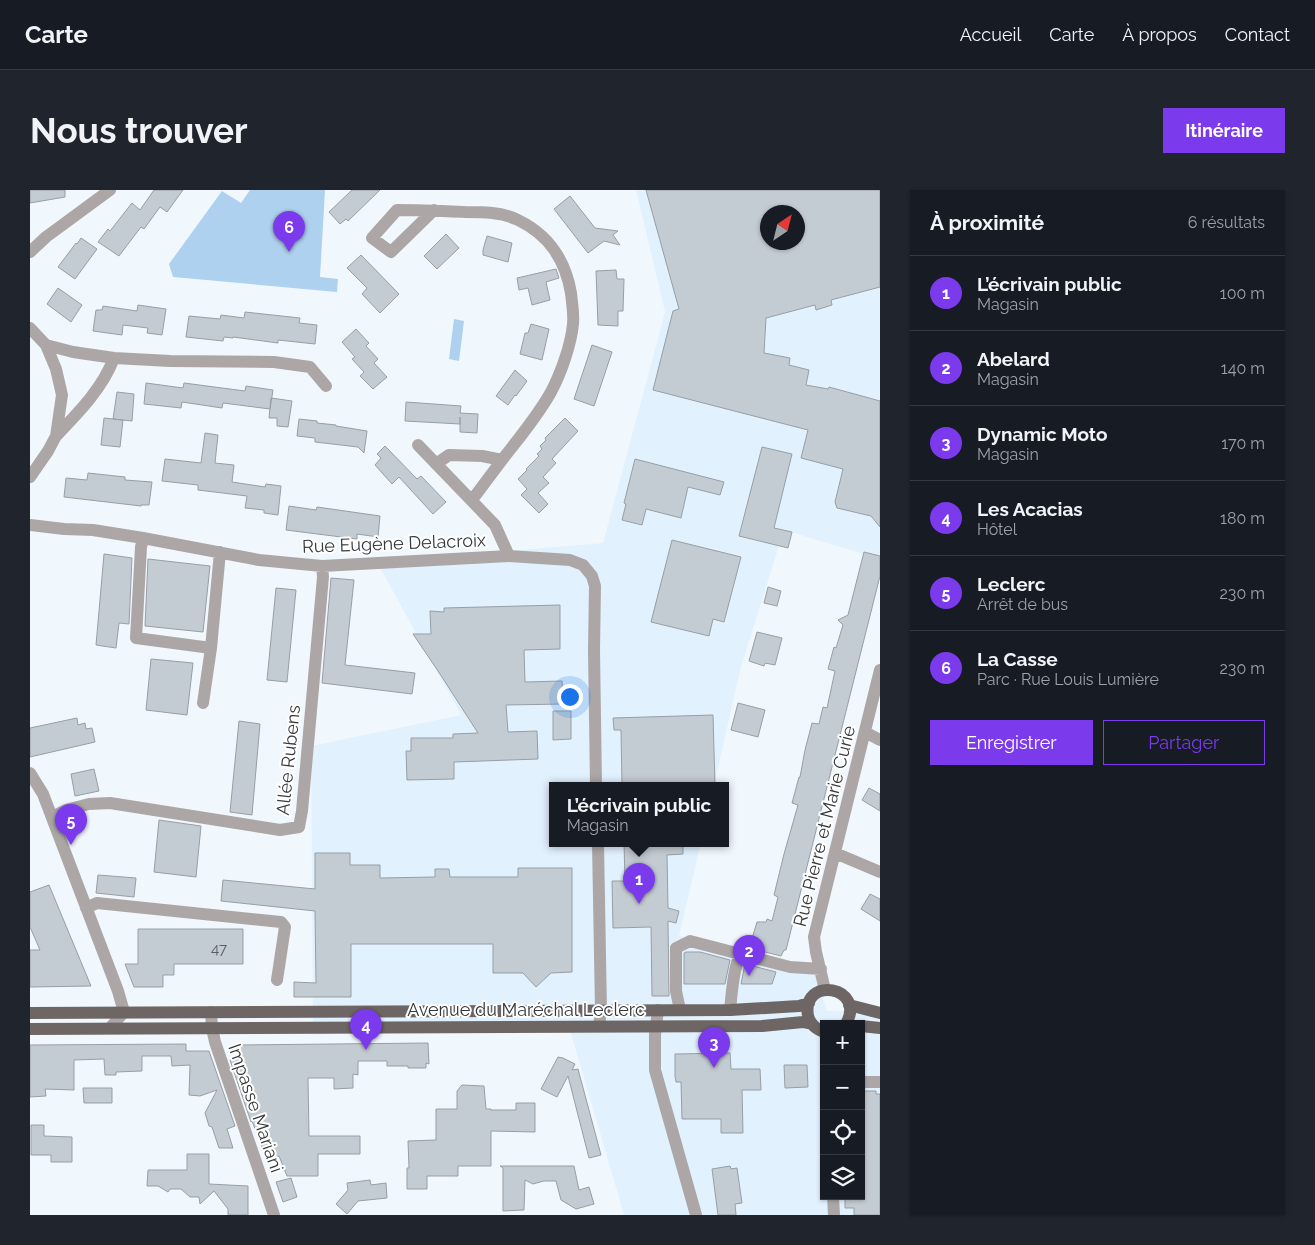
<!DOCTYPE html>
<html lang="fr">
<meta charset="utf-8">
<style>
body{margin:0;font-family:Raleway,sans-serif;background:#20242c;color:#f1f3f6}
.controls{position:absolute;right:15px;bottom:15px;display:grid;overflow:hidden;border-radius:0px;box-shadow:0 1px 4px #0004}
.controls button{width:45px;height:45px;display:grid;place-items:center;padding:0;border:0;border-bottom:1px solid #363941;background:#171b24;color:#f1f3f6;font:25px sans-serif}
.compass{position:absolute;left:730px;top:15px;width:45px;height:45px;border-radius:50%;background:#171b24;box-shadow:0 1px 4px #0004;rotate:35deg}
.you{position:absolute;left:539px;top:506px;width:18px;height:18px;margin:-12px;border:4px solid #fff;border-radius:50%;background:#1a73e8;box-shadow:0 0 0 8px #1a73e833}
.badge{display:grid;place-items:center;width:32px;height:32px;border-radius:50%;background:#7c3aed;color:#fff;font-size:16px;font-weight:700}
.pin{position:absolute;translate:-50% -41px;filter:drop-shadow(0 1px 2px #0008)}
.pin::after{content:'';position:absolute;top:26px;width:18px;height:15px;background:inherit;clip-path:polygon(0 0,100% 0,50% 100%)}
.popup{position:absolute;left:519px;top:592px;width:180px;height:65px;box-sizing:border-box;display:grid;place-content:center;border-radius:0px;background:#171b24;filter:drop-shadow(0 1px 4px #0005);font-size:16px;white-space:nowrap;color:#9ea1a6}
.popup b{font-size:19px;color:#f1f3f6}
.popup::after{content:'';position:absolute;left:50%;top:100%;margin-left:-10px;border:10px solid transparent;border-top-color:#171b24}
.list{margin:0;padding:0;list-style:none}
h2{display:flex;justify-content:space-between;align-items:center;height:65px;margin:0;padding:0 20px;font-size:21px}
h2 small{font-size:16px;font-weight:400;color:#9ea1a6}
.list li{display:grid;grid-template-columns:32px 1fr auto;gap:15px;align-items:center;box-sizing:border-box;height:75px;padding:0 20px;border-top:1px solid #363941}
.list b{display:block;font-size:19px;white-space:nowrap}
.list p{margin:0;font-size:16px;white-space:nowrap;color:#9ea1a6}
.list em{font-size:16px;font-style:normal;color:#9ea1a6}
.actions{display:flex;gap:10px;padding:15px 20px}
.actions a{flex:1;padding:11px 0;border:1px solid #7c3aed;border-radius:0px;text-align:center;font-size:18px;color:#7c3aed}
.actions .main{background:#7c3aed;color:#fff}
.icon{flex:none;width:28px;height:28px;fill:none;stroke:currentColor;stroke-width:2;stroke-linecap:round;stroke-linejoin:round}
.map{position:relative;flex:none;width:850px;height:1025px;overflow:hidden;border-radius:0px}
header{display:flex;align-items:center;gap:30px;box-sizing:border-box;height:70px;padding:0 25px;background:#171b24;border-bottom:1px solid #363941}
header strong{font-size:24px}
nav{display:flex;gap:28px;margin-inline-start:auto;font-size:18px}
.intro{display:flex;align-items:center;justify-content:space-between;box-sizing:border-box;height:120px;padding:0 30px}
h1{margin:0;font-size:35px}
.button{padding:12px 22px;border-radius:0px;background:#7c3aed;color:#fff;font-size:18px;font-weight:700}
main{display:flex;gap:30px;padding:0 30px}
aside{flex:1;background:#171b24;border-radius:0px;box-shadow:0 1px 4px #0004}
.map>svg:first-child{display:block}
.built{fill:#e2f1fe;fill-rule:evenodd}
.green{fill:#aed1ef}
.building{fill:#c4ccd3;stroke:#979ea5;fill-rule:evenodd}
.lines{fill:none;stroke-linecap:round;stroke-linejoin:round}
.minor{stroke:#aca7a6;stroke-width:12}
.major{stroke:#6e6664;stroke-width:12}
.labels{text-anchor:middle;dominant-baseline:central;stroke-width:4;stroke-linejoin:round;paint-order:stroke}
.number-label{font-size:15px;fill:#595e61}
.street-label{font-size:18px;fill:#35393b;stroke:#fff}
</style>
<header>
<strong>Carte</strong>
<nav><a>Accueil</a><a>Carte</a><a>À propos</a><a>Contact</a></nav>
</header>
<div class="intro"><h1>Nous trouver</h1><a class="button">Itinéraire</a></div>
<main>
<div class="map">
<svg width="850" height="1025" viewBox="0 0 850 1025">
<rect width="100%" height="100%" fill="#f1f8fd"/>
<!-- built -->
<path class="built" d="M 606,0 L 850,0 L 850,369 L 754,340 L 711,477 L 684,595 L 523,595 L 523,653 L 671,653 L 649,746 L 783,777 L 797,821 L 850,820 L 850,1025 L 594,1025 L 539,837 L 603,830 L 283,845 L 281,556 L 431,525 L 347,372 L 573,353 L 635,122 ZM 738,22 L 768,22 L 768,52 L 738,52 ZM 794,834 L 831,834 L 831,1006 L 794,1006 Z"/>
<!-- green -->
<path class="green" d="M 220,0 L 295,0 L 290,87 L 308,89 L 307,102 L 143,87 L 139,74 L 192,1 L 211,13 Z
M 424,129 L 434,131 L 429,171 L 419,169 Z"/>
<!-- building -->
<path class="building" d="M 0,0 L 35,0 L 35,7 L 0,13 Z
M 124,0 L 153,0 L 137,22 L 130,17 L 114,39 L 111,37 L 89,66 L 68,52 L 78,39 L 80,41 L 102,13 L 110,20 Z
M 322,0 L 350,0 L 318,31 L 316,29 L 310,34 L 299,22 Z
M 616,0 L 850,0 L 850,97 L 801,110 L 802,115 L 786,120 L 785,115 L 736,128 L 734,163 L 760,168 L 759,175 L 779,180 L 776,195 L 798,199 L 799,197 L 850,211 L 850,337 L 841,326 L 807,318 L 805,312 L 813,279 L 771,268 L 778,240 L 623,200 L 643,121 L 649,119 ZM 738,22 L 768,22 L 768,52 L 738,52 Z
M 540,6 L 565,38 L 588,41 L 583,45 L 590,55 L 574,51 L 558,63 L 524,19 Z
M 416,44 L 429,58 L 407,79 L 394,66 Z
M 457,46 L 482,53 L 478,72 L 453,65 L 453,60 Z
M 51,48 L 67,59 L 45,89 L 28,77 L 46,53 L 47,54 Z
M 331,65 L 369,104 L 350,123 L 332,104 L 337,98 L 317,78 Z
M 526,79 L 529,88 L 516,92 L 520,110 L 502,115 L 498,98 L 489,100 L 487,88 Z
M 586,80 L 587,89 L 594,89 L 593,121 L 588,121 L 588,136 L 568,135 L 566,81 Z
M 28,98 L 52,115 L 41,132 L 17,114 Z
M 108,115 L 136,119 L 132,145 L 117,143 L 118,138 L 93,135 L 92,145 L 63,141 L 66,120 L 72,120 L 73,116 L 107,121 Z
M 215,122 L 270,128 L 269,133 L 287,135 L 285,154 L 248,150 L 248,153 L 203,147 L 203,148 L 194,147 L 193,151 L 156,147 L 159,126 L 190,129 L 191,125 L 214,128 Z
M 501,134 L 519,139 L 512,170 L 490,164 L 495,143 L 498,143 Z
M 326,139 L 339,153 L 336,156 L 348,169 L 344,173 L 357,187 L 343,199 L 330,186 L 334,182 L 322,169 L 325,167 L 312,152 Z
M 562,155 L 582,162 L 564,216 L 544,209 Z
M 485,180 L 497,191 L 486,206 L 485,205 L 478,215 L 466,206 Z
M 116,193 L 153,198 L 154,193 L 215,201 L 216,196 L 243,200 L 240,219 L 193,213 L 192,218 L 152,212 L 151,218 L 114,214 Z
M 87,202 L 104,204 L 102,231 L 83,229 Z
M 241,208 L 262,211 L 258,237 L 247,236 L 247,228 L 239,228 Z
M 376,212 L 431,216 L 430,223 L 448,224 L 447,243 L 430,242 L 430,227 L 430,234 L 375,231 Z
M 74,228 L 93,230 L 90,257 L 71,255 Z
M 535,228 L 548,241 L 522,269 L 526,273 L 513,287 L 519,293 L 508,303 L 518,314 L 509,323 L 491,305 L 497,299 L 488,289 L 497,280 L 496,279 L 509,266 L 507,264 L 512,259 L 510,256 L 516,250 L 515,248 Z
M 269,229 L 287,231 L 287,233 L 306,235 L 306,236 L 337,241 L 334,263 L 328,257 L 285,252 L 285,248 L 267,246 Z
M 175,243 L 188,245 L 185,273 L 204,275 L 202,292 L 235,297 L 236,294 L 251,296 L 248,325 L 234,323 L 234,320 L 215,318 L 217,306 L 168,300 L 168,295 L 132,291 L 135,269 L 171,273 Z
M 355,256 L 387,289 L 391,286 L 416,312 L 403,324 L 369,287 L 362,294 L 345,275 L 351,268 L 347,264 Z
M 732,257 L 762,264 L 744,338 L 762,342 L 758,358 L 709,346 Z
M 605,269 L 694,292 L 690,305 L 658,297 L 651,328 L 616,319 L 612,335 L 592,330 L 596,314 L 594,313 Z
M 58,283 L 95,287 L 95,290 L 122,292 L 119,315 L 111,315 L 111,316 L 34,307 L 36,288 L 57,290 Z
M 259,316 L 286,320 L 287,317 L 350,326 L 348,347 L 327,344 L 327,349 L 256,340 Z
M 642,350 L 711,367 L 694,432 L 683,429 L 679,446 L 621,432 Z
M 834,362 L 850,366 L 850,386 L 756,760 L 754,760 L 751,766 L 719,758 L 727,732 L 736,732 L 737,729 L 742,731 L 748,707 L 744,705 L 754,664 L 768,615 L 762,613 L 769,587 L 770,587 L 775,560 L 782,533 L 789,534 L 793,517 L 797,518 L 805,481 L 798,479 L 804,457 L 806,458 L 813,435 L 808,430 L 818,425 Z
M 74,364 L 102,368 L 99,434 L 89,433 L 86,458 L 66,455 Z
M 118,369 L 180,376 L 173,442 L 115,436 Z
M 301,388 L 324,390 L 315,475 L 385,483 L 382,504 L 292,493 Z
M 738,397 L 751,401 L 747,416 L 734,413 Z
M 246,398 L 266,400 L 257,492 L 237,490 Z
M 530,415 L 530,459 L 494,460 L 495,492 L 532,491 L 533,514 L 476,515 L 478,542 L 507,541 L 508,569 L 424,572 L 424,589 L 377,590 L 376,561 L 381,561 L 381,548 L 423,548 L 423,544 L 448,543 L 410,484 L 383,444 L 401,444 L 400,421 L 414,422 L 414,418 Z
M 727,442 L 752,448 L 745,475 L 735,473 L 734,476 L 719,471 Z
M 121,469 L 163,473 L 157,525 L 116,520 Z
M 708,513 L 735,520 L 728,547 L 701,540 Z
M 523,521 L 541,521 L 541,549 L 523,550 Z
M 683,525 L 685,595 L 592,595 L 591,540 L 584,540 L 583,528 Z
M 47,528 L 48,535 L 55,533 L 56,539 L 62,538 L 65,552 L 0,567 L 0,538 Z
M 209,531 L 230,534 L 222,625 L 200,622 Z
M 64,579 L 69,601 L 45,606 L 41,584 Z
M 839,598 L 850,604 L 850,621 L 832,610 Z
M 129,630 L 171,636 L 166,687 L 124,682 Z
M 594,653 L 653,653 L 653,664 L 637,665 L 638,718 L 649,721 L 646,733 L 638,731 L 639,806 L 622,806 L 621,737 L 583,738 L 582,691 L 595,691 Z
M 285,663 L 320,663 L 320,675 L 350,675 L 350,688 L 405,687 L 405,679 L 419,679 L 420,687 L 488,687 L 488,678 L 542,678 L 542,782 L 521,783 L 506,797 L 493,783 L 463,783 L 463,754 L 321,754 L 321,807 L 264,807 L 264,792 L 286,793 L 285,721 L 191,711 L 193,690 L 285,699 Z
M 68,685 L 106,688 L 104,707 L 66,703 Z
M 19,695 L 61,796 L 0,797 L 0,760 L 10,760 L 0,737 L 0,702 Z
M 840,704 L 850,709 L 850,731 L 831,719 Z
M 108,739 L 213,739 L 213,774 L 144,774 L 144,785 L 133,785 L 133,797 L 104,797 L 95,774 L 108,774 Z
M 656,762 L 670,762 L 700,770 L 695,794 L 654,794 L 654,763 Z
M 715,774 L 746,782 L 742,794 L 711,794 Z
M 398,853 L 399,874 L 396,873 L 396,878 L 378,878 L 378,876 L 357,876 L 357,871 L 328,871 L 328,885 L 323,884 L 323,898 L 304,899 L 304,888 L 278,888 L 279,946 L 330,946 L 330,964 L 288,964 L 288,986 L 257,986 L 249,966 L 237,970 L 222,931 L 221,932 L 200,870 L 209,867 L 209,855 Z
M 156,854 L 156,861 L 179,861 L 205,936 L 197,939 L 203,958 L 189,958 L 182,937 L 179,936 L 175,923 L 187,900 L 170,906 L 159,905 L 160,875 L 142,876 L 141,866 L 112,866 L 112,881 L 86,882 L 86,885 L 75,885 L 74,869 L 44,870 L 44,900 L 15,899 L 16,906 L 0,907 L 0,855 Z
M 700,863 L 701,879 L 730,879 L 731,900 L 712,900 L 713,943 L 691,943 L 691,929 L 652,929 L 651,892 L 646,892 L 645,886 L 645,864 Z
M 528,867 L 533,868 L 545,874 L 542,880 L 548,879 L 571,965 L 559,968 L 538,886 L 527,907 L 511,899 Z
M 754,875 L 777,875 L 778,897 L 755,898 Z
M 432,895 L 454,896 L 456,919 L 461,919 L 461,920 L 486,920 L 486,913 L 505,913 L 505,942 L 461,941 L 461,976 L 428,976 L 428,986 L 397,986 L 397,999 L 377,999 L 377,978 L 379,978 L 378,951 L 406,950 L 406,919 L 427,919 L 427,901 Z
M 53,898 L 82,898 L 82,913 L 54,913 Z
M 831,901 L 846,901 L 846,904 L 850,904 L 850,1025 L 824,1025 L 824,1018 L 815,1018 L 815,1006 L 831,1006 Z
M 1,935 L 14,935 L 14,946 L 42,947 L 42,972 L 21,972 L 21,965 L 1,965 Z
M 157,964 L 179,964 L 179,994 L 218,996 L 218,1025 L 198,1025 L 198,1019 L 184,1001 L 170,1014 L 169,1007 L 160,1007 L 151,999 L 140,999 L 138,1002 L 128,996 L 117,996 L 118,980 L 157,980 Z
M 470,976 L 544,976 L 549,1000 L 559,997 L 564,1014 L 546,1019 L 531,1010 L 526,991 L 514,991 L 503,994 L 495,990 L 494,1020 L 473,1021 L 473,978 Z
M 700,976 L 701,979 L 707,978 L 712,1013 L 705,1014 L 706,1025 L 688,1025 L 682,979 Z
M 261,988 L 267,1007 L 253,1012 L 246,992 Z
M 340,990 L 341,995 L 356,993 L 357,1008 L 328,1011 L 317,1024 L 306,1014 L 318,1000 L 317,993 Z"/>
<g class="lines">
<!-- minor -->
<path class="minor" d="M 404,20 L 361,62 L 342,48 L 367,20 C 390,20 412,21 435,22 C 453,22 472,22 488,30 C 519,45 535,69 541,103 C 542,113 544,124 543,134 C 541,155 531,183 521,202 C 507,227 489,248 472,270
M 0,62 L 16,47 L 80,0
M 0,138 L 16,155 L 26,179 L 32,205 L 26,246 L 18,261 L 0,287
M 16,155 L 43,162 L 84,168 L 140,171 L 244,172 L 280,177 L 296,196
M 26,246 C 49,222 72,199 84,168
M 388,255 L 465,335 L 479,366
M 406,274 L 419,265 L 452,266 L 472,270 L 442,310
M 0,335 L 34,339 L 63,340 L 113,348 L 229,370 L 292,376 L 479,366 L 540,370 L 553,375 L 562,386 L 565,396 L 564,460 L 566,595
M 113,348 L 111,357 L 106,448 L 181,458
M 173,513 L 181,458 L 190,362
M 835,542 L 850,550
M 0,583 L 13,604 L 88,801 L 94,822 L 80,838
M 22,627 L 36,620 L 59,614 L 80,613 L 250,640 L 269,637 L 272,621 L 293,387 L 292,376
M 568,653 L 571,821 L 569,836
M 805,663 L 850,682
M 56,718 L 67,713 L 251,732 L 255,737 L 247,790
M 795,800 L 786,762 L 784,747 L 850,480
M 628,820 L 625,845 L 625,880 L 666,1025
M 650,820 L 646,801 L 646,758 L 660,751 L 760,777 L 791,779
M 700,820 C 702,801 703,782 710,764
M 181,822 L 182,838 L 185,852 L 244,1025
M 831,892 L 850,892
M 803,1006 L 804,1025"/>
<!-- major -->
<path class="major" d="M 819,815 L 850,823
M 0,823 L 700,820 L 769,816 L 779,813
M 831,836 L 850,838
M 0,839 L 732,836 L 773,832 L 782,834
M 794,842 C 786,839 780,834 778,826 C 771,785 837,796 816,834"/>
</g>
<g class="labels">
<!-- number labels -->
<g class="number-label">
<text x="189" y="759">47</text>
</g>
<!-- street labels -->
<g class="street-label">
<text transform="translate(364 353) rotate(-2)">Rue Eugène Delacroix</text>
<text transform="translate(258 570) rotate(-84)">Allée Rubens</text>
<text transform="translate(794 636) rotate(-76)">Rue Pierre et Marie Curie</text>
<text x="496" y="819">Avenue du Maréchal Leclerc</text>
<text transform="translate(226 918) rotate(71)">Impasse Mariani</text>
</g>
</g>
</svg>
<div class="controls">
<button>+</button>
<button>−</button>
<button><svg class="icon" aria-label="locate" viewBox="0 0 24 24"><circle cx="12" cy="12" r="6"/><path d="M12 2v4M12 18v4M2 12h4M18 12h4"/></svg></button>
<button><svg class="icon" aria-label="layers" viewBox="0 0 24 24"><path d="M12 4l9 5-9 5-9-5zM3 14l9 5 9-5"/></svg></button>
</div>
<svg class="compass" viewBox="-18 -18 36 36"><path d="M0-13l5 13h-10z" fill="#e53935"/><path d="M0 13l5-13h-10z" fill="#9ea1a6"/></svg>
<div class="you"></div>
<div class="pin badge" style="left:609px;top:714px">1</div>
<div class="popup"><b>L’écrivain public</b>Magasin</div>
<div class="pin badge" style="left:719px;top:786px">2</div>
<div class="pin badge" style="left:684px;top:878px">3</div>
<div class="pin badge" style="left:336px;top:860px">4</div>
<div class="pin badge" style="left:41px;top:655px">5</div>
<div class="pin badge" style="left:259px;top:62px">6</div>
</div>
<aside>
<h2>À proximité<small>6 résultats</small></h2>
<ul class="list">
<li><span class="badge">1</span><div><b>L’écrivain public</b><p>Magasin</p></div><em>100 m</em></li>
<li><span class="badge">2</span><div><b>Abelard</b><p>Magasin</p></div><em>140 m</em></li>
<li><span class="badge">3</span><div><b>Dynamic Moto</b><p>Magasin</p></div><em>170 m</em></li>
<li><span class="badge">4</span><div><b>Les Acacias</b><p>Hôtel</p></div><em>180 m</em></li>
<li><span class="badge">5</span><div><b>Leclerc</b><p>Arrêt de bus</p></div><em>230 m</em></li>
<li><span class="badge">6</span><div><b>La Casse</b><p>Parc · Rue Louis Lumière</p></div><em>230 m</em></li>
</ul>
<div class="actions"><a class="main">Enregistrer</a><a>Partager</a></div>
</aside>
</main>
